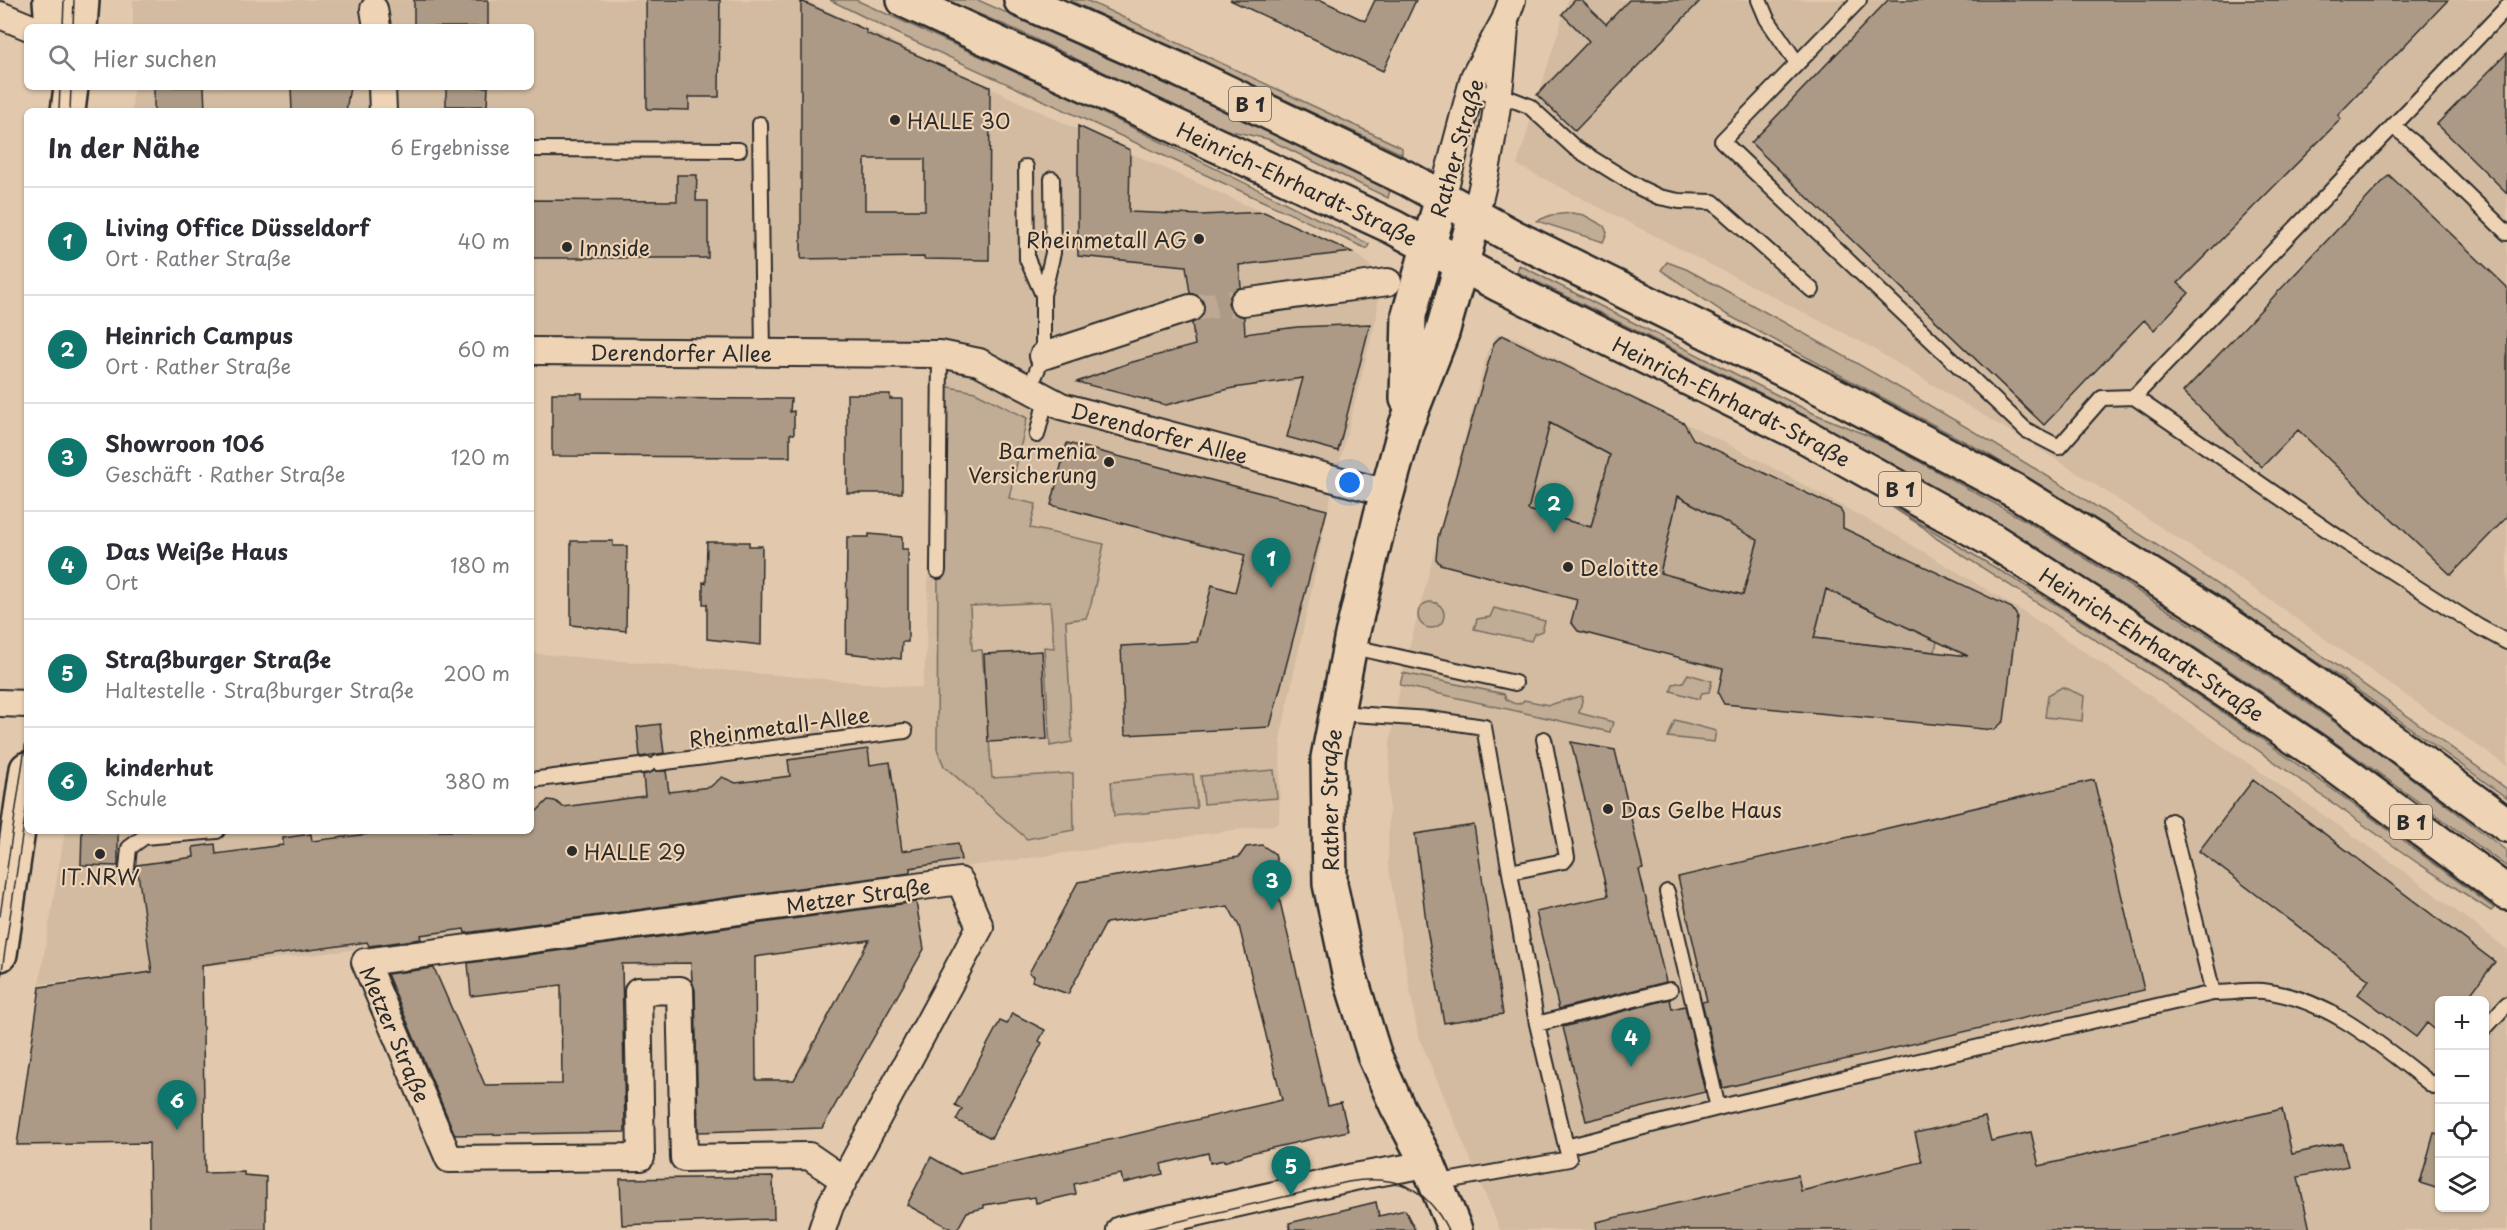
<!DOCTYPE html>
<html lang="de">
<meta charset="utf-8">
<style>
body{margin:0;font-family:"Playpen Sans",sans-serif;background:#f7f7f7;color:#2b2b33}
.controls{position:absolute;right:18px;bottom:18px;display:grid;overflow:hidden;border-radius:9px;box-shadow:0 2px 4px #0004}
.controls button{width:54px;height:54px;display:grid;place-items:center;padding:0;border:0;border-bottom:2px solid #e1e1e2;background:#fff;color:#2b2b33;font:30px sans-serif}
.you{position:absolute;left:1350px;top:483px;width:21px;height:21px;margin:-15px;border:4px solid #fff;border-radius:50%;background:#1a73e8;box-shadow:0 0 0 9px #1a73e833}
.badge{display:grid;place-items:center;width:39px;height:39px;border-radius:50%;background:#0f766e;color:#fff;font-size:20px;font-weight:700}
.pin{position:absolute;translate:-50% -50px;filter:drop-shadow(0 2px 3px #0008)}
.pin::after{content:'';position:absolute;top:32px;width:21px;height:18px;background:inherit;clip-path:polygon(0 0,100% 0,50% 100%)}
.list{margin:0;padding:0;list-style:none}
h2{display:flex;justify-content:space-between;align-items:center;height:78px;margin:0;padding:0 24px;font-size:26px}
h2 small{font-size:20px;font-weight:400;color:#7c7c81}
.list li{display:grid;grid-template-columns:39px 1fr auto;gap:18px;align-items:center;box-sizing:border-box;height:108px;padding:0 24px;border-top:2px solid #e1e1e2}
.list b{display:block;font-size:22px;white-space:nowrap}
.list p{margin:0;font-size:20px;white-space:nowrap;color:#7c7c81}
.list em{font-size:20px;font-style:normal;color:#7c7c81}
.icon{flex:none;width:33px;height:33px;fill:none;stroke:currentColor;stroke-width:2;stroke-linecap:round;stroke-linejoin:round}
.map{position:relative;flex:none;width:2507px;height:1230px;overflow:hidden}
.search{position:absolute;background:#fff;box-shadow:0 2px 4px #0004;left:24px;top:24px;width:510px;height:66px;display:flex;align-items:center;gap:15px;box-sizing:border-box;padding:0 21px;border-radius:9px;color:#7c7c81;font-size:22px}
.panel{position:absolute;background:#fff;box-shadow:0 2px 4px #0004;left:24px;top:108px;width:510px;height:726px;border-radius:9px}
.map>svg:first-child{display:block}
.built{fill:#d2bba1;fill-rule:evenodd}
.green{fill:#c1ac95;stroke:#766c60;stroke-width:1.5}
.building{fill:#ac9a86;stroke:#2b2b2b;stroke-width:1.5;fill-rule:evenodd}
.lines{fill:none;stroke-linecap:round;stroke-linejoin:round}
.street-tunnel{stroke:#bda993;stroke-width:26;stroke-dasharray:26 13;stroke-linecap:butt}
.lane-casing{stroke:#2b2b2b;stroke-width:18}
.street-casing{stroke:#2b2b2b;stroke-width:30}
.secondary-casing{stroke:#2b2b2b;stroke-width:38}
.primary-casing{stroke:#2b2b2b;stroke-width:38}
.lane{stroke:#eed3b5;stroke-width:14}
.street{stroke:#eed3b5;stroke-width:26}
.secondary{stroke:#eed3b5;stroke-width:33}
.primary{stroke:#eed3b5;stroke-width:33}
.tram{stroke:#2b2b2b;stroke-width:1.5}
.poi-dot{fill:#2b2b2b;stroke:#eed3b5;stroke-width:2}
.labels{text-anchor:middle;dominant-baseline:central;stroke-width:4.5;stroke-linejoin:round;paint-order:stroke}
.shield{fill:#eed3b5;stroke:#665d54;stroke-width:1.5}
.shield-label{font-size:20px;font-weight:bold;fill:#2b2b2b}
.poi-label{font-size:21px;fill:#2b2b2b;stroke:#eed3b5;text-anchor:start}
.street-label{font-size:21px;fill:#2b2b2b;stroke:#eed3b5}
</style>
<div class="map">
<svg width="2507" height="1230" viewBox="0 0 2507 1230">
<rect width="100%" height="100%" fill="#e2c9ad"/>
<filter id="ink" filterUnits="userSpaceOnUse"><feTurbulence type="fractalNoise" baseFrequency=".0167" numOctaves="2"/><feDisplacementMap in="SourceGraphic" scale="12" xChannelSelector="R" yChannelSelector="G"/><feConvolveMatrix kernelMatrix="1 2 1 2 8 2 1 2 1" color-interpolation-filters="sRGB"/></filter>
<g filter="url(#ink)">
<!-- built -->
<path class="built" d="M 133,0 L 805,0 L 1066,124 L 1360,256 L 1380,276 L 1377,315 L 1331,496 L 1281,735 L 1279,824 L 337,952 L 39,984 L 65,831 L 531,831 L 531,653 L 922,688 L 926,655 L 934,369 L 913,358 L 531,349 L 531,111 L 132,111 L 133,87 L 531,87 L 531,27 L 133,27 Z
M 1568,0 L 2507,0 L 2507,766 L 2228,571 L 2062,463 L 1867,345 L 1517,165 Z
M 1497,334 L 1514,337 L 1749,455 L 1899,537 L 2032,617 L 2133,684 L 2390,861 L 2507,949 L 2507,1230 L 1500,1230 L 1418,1035 L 1388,865 L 1390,742 L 1403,671 L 1488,350 ZM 2440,1000 L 2484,1000 L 2484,1208 L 2440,1208 Z"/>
<!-- green -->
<path class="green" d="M 830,0 L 856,0 L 1074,99 L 1369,244 L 1367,249 L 903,36 Z
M 946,0 L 978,0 L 1222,109 L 1390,190 L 1388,198 L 1268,139 L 1222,129 L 1014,29 Z
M 1069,0 L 1086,0 L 1399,146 L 1402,148 L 1402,154 Z
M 1572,213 L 1584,215 L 1604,226 L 1607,233 L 1603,242 L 1537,221 L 1551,215 Z
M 1667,262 L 1686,269 C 1974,423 2246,592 2507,789 L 2507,798 L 2334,673 L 2094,518 L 1986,453 L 1726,314 L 1661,270 Z
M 1519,265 L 1815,414 L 1886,443 L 2028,522 L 2206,634 L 2296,695 L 2385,758 L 2507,851 L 2507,867 C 2435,814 2364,761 2290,711 C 2159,621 2023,538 1884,460 C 1765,392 1640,333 1517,272 Z
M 939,385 L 975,392 L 1027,418 L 1009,498 L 1036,504 L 1030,528 L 1104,544 L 1091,604 L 1086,618 L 1066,621 L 1072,742 L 1050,746 L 1044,647 L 1054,648 L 1050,602 L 970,606 L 972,650 L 982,650 L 992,778 L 1073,773 L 1074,830 L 1027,839 L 944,766 L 937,749 Z
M 1550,423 L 1610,455 L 1591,527 L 1528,510 Z
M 1678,496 L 1758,540 L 1743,595 L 1660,573 Z
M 1892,507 C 1996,567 2099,629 2198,696 C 2299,763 2397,836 2494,908 L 2491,911 L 2419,864 L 2160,681 L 1937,539 L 1923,527 Z
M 1826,589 L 1937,641 L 1935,652 L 1814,638 Z
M1418 615a13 13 0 1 1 26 0a13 13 0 1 1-26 0Z
M 1494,608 L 1545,621 L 1542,631 L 1534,634 L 1531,641 L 1474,629 L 1477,619 L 1490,617 Z
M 1403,673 L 1504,694 L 1506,699 C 1511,703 1519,707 1524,700 L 1549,705 L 1581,696 L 1583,697 L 1579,713 L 1613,722 L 1610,732 L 1400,685 Z
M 1688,674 L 1712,681 L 1709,692 L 1702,693 L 1699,699 L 1671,691 L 1673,684 L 1683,682 Z
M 2062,687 L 2084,696 L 2082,721 L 2045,717 L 2048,695 Z
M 1675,720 L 1716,731 L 1714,742 L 1668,737 Z
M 1274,770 L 1277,798 L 1204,804 L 1201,776 Z
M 1193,774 L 1197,808 L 1114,816 L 1111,782 Z"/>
<!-- building -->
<path class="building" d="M 414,0 L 488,0 L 488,27 L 414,27 Z
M 646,0 L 720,0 L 719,97 L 689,97 L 689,110 L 647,109 Z
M 1230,0 L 1321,0 L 1365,21 L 1375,0 L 1416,0 L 1383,71 Z
M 1575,0 L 1581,0 L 1606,24 L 1629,0 L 1701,0 L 1575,131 L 1537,95 L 1589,41 L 1562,14 Z
M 1888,0 L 2448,0 L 2338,115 L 2341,119 L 2178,283 L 2189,293 L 2154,330 L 2144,320 L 2044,425 L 1751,143 Z
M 801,1 L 866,30 L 866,33 L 990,87 L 989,260 L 924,259 L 924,257 L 801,259 ZM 865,159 L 925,159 L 925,210 L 865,210 Z
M 2507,53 L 2507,193 L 2437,124 Z
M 154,87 L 204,87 L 205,111 L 154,111 Z
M 291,87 L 350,87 L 346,111 L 292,111 Z
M 446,87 L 488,87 L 487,106 L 446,106 Z
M 1078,126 L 1130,150 L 1129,212 L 1201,215 L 1264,212 L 1352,252 L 1239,265 L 1241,287 L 1233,291 L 1228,303 L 1232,312 L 1244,317 L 1245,334 L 1297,327 L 1370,324 L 1338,451 L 1287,437 L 1303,378 L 1233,388 L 1166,405 L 1077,382 L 1129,363 L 1195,345 L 1192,323 L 1201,318 L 1205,311 L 1200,297 L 1190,293 L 1186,266 L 1078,256 Z
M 677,175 L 697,175 L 696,201 L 708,201 L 708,258 L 531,258 L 531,200 L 677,201 Z
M 2389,175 L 2507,287 L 2507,517 L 2451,575 L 2298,430 L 2262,467 L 2183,392 Z
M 1502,335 L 1684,423 L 1693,439 L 1840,509 L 1843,515 L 1843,528 L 2012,608 L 2017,616 L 2004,721 L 1994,730 L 1724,704 L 1718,693 L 1723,669 L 1578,631 L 1571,622 L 1577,600 L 1440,564 L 1436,559 L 1438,538 L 1494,343 ZM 1550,423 L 1610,455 L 1591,527 L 1528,510 ZM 1678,496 L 1758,540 L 1743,595 L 1660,573 ZM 1826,589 L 1968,656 L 1814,638 Z
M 552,393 L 582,393 L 582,398 L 791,399 L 790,412 L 794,411 L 794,434 L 790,434 L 790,457 L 552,456 Z
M 847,394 L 890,394 L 890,399 L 902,399 L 902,493 L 847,493 Z
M 1067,443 L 1327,510 L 1270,727 L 1125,735 L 1121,646 L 1197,642 L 1212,585 L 1235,592 L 1245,555 L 1051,505 Z
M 869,534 L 902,537 L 902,549 L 908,549 L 908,642 L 902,642 L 901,659 L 846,653 L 847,537 L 869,537 Z
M 571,541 L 613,541 L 613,546 L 627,546 L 626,631 L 571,625 Z
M 707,542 L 749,542 L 749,546 L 762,546 L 761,645 L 707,639 L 707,604 L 703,604 L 703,582 L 706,583 Z
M 1042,651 L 1047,739 L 988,742 L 984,654 Z
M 660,724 L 664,753 L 640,757 L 637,727 Z
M 1571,742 L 1615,750 L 1643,869 L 1639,870 L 1666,982 L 1559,1009 L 1536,912 L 1608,896 Z
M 868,749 L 870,765 L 890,762 L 902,851 L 958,843 L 961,860 L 910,868 L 910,873 L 465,933 L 464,929 L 420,935 L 421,939 L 369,946 L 367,942 L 202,965 L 205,1173 L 244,1172 L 244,1175 L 266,1177 L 266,1230 L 150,1230 L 149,1143 L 17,1145 L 40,987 L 152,972 L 137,865 L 194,857 L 193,847 L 215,844 L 216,854 L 283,845 L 283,838 L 311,834 L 312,841 L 368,834 L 369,831 L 531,831 L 531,811 L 537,811 L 548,800 L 555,801 L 563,807 L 645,796 L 643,775 L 654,771 L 666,771 L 669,792 L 710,787 L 722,777 L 736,783 L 790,776 L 788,760 Z
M 2094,780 L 2144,990 L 1723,1088 L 1702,1002 L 1707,1001 L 1678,877 Z
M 2253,780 L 2495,962 L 2466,1000 L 2439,1000 L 2439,1033 L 2427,1023 L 2416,1037 L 2358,994 L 2369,980 L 2199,851 Z
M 1474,825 L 1503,1014 L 1444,1023 L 1427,929 L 1415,834 Z
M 82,831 L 118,831 L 118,866 L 81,865 Z
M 1262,845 L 1275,854 L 1279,870 L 1274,876 L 1328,1106 L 1341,1103 L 1348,1131 L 1250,1153 L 1224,1162 L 1224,1160 L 1210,1163 L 1208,1153 L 1161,1164 L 1163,1174 L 1123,1183 L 1121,1174 L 1095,1179 L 1074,1184 L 1076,1194 L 1036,1203 L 1035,1197 L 984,1205 L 984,1208 L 967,1212 L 957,1230 L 953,1230 L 907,1205 L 931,1157 L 961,1174 L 1282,1100 L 1239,926 L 1228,906 L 1106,923 L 1068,994 L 1032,981 L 1034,976 L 1029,973 L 1078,882 L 1239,857 L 1246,847 Z
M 916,902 L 924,949 L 822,1128 L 698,1132 L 695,990 L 692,981 L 691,963 L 622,964 L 625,1132 L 455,1135 L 387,974 L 434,968 L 485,1085 L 562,1084 L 561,985 L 471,996 L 468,963 ZM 869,940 L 794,1080 L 756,1080 L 755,957 Z
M 1670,999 L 1672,1009 L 1685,1006 L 1705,1092 L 1586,1121 L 1563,1027 Z
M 1012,1013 L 1045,1030 L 1039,1041 L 1042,1043 L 991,1138 L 956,1120 L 962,1109 L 955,1105 L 1000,1021 L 1007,1024 Z
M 2282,1109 L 2292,1154 L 2342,1143 L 2348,1166 L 2298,1177 L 2310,1230 L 1597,1230 L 1596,1222 L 1798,1175 L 1801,1191 L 1922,1162 L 1915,1133 L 1985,1117 L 1991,1141 L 2031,1132 L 2039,1166 Z
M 2434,1133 L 2439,1134 L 2439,1189 L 2420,1183 Z
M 773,1177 L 774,1219 L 622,1225 L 620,1179 Z
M 1376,1202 L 1379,1216 L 1405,1210 L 1415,1230 L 1290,1230 L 1289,1223 Z"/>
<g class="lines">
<!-- street-tunnel -->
<path class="street-tunnel" d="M 1190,308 L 1243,302"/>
<defs>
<path id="lane" d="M 1759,0 L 1767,19 L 1797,63
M 1859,0 L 1722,141 L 2026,430 L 2059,447 L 2102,398 L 2134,397
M 2507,7 L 2134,397 L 2342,540 L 2479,627 L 2507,642
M 1471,90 L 1511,99 L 1529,106 L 1575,148 L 1638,187 L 1659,197 L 1679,201 L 1713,202 L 1812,290
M 760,124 L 763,353
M 2393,126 L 2413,142 L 2507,233
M 531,149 L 739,150
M 1026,167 L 1027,259 L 1043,295
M 1029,390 L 1043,356 L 1043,295 L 1053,253 L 1052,179
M 1037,435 L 1046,399
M 938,571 L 940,354
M 1349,646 L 1515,683
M 1337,713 L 1430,719 L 1484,727 L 1537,1024 L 1569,1159 L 1435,1183
M 658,763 L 905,731
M 531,780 L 648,765
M 2171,821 L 2213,993
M 127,868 L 129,848 L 144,837 L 217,831
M 1510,872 L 1564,861 L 1567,857 L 1544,739
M 1667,892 L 1718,1108
M 1537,1024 L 1670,990
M 2484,1029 L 2507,1004
M 1566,1147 L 1737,1103 L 2213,993 C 2229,993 2247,990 2263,991 C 2329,998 2383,1047 2433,1086 L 2440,1079"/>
<g id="street">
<path d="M 374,9 L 377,27"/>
<path d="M 0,15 L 29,27"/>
<path d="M 382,87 L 383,111"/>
<path d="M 1442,198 L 1474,77 L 1505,20 L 1512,0"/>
<path d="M 1475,216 C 1492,153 1501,91 1505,26"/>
<path d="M 1243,302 L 1388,282"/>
<path id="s1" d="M 531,351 L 940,354 L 979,362 L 1061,406 L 1387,493"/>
<path d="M 1043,356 L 1190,308"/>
<path d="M 0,703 L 27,704"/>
<path id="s2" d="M 822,1230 L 830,1206 L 980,927 L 960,881 L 365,962 L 449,1159 L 641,1157 L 638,991 L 680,990 L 684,1158 L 809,1156 L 844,1180"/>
<path d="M 1120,1230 L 1354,1177 L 1428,1164"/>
</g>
<g id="secondary">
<path d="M 50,0 L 52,27"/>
<path d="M 80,27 L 82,0"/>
<path d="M 68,111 L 71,87"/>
<path d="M 1407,399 L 1409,315 L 1442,198"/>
<path d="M 0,954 L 27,769"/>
<path id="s3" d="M 1455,1230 L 1428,1164 L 1397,1106 L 1375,1057 L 1349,973 L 1330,884 L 1328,758 L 1352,635 L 1381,515 L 1406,425 L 1442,333 L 1475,216"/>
</g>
<g id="primary">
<path id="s4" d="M 904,0 L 1393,227 L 1500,285 L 1805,436 L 1992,540 L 2172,655 L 2315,751 L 2507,893"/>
<path d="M 1021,0 L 1180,70 L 1408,179 L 1512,236 L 1837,396 L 2017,492 L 2207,610 L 2318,686 L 2507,825"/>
</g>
</defs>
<!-- lane casing -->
<use href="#lane" class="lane-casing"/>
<!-- street casing -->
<use href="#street" class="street-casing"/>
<!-- secondary casing -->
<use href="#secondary" class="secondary-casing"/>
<!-- primary casing -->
<use href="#primary" class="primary-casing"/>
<!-- lane -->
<use href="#lane" class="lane"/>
<!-- street -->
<use href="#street" class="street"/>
<!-- secondary -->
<use href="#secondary" class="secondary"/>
<!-- primary -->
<use href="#primary" class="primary"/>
<!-- tram -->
<path class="tram" d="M 63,27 L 64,0
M 73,27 L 74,0
M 59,111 L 60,87
M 70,111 L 71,87
M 0,916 L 27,734
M 0,984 L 27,803
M 1142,1230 L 1348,1182 C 1395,1174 1426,1186 1448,1230"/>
</g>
</g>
<!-- markers -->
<g class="poi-dot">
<circle cx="895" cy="120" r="6"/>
<circle cx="1199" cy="239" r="6"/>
<circle cx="567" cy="247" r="6"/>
<circle cx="1109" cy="462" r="6"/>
<circle cx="1568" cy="567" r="6"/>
<circle cx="1608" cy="809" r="6"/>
<circle cx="572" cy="851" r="6"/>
<circle cx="100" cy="854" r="6"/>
</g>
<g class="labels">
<!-- shield labels -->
<g class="shield">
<rect x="1229" y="87" width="42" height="34" rx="4.5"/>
<rect x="1879" y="472" width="42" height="34" rx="4.5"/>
<rect x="2390" y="805" width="42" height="34" rx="4.5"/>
</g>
<g class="shield-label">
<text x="1250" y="104">B 1</text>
<text x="1900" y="489">B 1</text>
<text x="2411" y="822">B 1</text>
</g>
<!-- poi labels -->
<g class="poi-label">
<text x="907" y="120">HALLE 30</text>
<text x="1187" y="239" text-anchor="end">Rheinmetall AG</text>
<text x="579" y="247">Innside</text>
<text x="1097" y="450" text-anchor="end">Barmenia<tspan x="1097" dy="24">Versicherung</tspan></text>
<text x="1580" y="567">Deloitte</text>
<text x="1620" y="809">Das Gelbe Haus</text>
<text x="584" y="851">HALLE 29</text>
<text x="100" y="876" text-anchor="middle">IT.NRW</text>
</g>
<!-- street labels -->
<g class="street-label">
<text transform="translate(1456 148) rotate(-74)">Rather Straße</text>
<text stroke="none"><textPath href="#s4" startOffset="434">Heinrich-Ehrhardt-Straße</textPath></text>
<text stroke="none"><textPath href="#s1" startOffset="150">Derendorfer Allee</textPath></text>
<text stroke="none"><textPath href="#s4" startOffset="920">Heinrich-Ehrhardt-Straße</textPath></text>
<text stroke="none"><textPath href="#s1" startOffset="644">Derendorfer Allee</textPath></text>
<text stroke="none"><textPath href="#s4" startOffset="1406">Heinrich-Ehrhardt-Straße</textPath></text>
<text transform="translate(779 726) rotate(-8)">Rheinmetall-Allee</text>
<text stroke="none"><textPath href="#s3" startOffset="454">Rather Straße</textPath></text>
<text transform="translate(858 895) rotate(-8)">Metzer Straße</text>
<text stroke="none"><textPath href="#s2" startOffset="1071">Metzer Straße</textPath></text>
</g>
</g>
</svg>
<div class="controls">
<button>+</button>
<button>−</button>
<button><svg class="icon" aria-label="locate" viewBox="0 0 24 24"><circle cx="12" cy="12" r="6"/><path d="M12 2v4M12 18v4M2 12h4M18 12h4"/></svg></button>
<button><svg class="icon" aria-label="layers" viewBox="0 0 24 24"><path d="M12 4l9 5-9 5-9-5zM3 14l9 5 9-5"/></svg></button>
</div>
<div class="you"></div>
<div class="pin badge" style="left:1271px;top:588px">1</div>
<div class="pin badge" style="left:1554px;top:533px">2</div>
<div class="pin badge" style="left:1272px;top:910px">3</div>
<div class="pin badge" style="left:1631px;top:1067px">4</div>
<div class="pin badge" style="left:1291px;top:1196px">5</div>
<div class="pin badge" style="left:177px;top:1130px">6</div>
<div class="search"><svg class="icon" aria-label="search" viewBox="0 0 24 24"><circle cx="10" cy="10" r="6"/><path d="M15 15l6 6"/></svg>Hier suchen</div>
<section class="panel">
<h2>In der Nähe<small>6 Ergebnisse</small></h2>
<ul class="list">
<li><span class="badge">1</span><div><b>Living Office Düsseldorf</b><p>Ort · Rather Straße</p></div><em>40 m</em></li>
<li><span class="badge">2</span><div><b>Heinrich Campus</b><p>Ort · Rather Straße</p></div><em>60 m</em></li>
<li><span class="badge">3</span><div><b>Showroon 106</b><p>Geschäft · Rather Straße</p></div><em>120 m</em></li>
<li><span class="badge">4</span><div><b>Das Weiße Haus</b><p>Ort</p></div><em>180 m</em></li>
<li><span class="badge">5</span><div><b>Straßburger Straße</b><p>Haltestelle · Straßburger Straße</p></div><em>200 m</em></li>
<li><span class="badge">6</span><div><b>kinderhut</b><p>Schule</p></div><em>380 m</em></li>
</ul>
</section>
</div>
